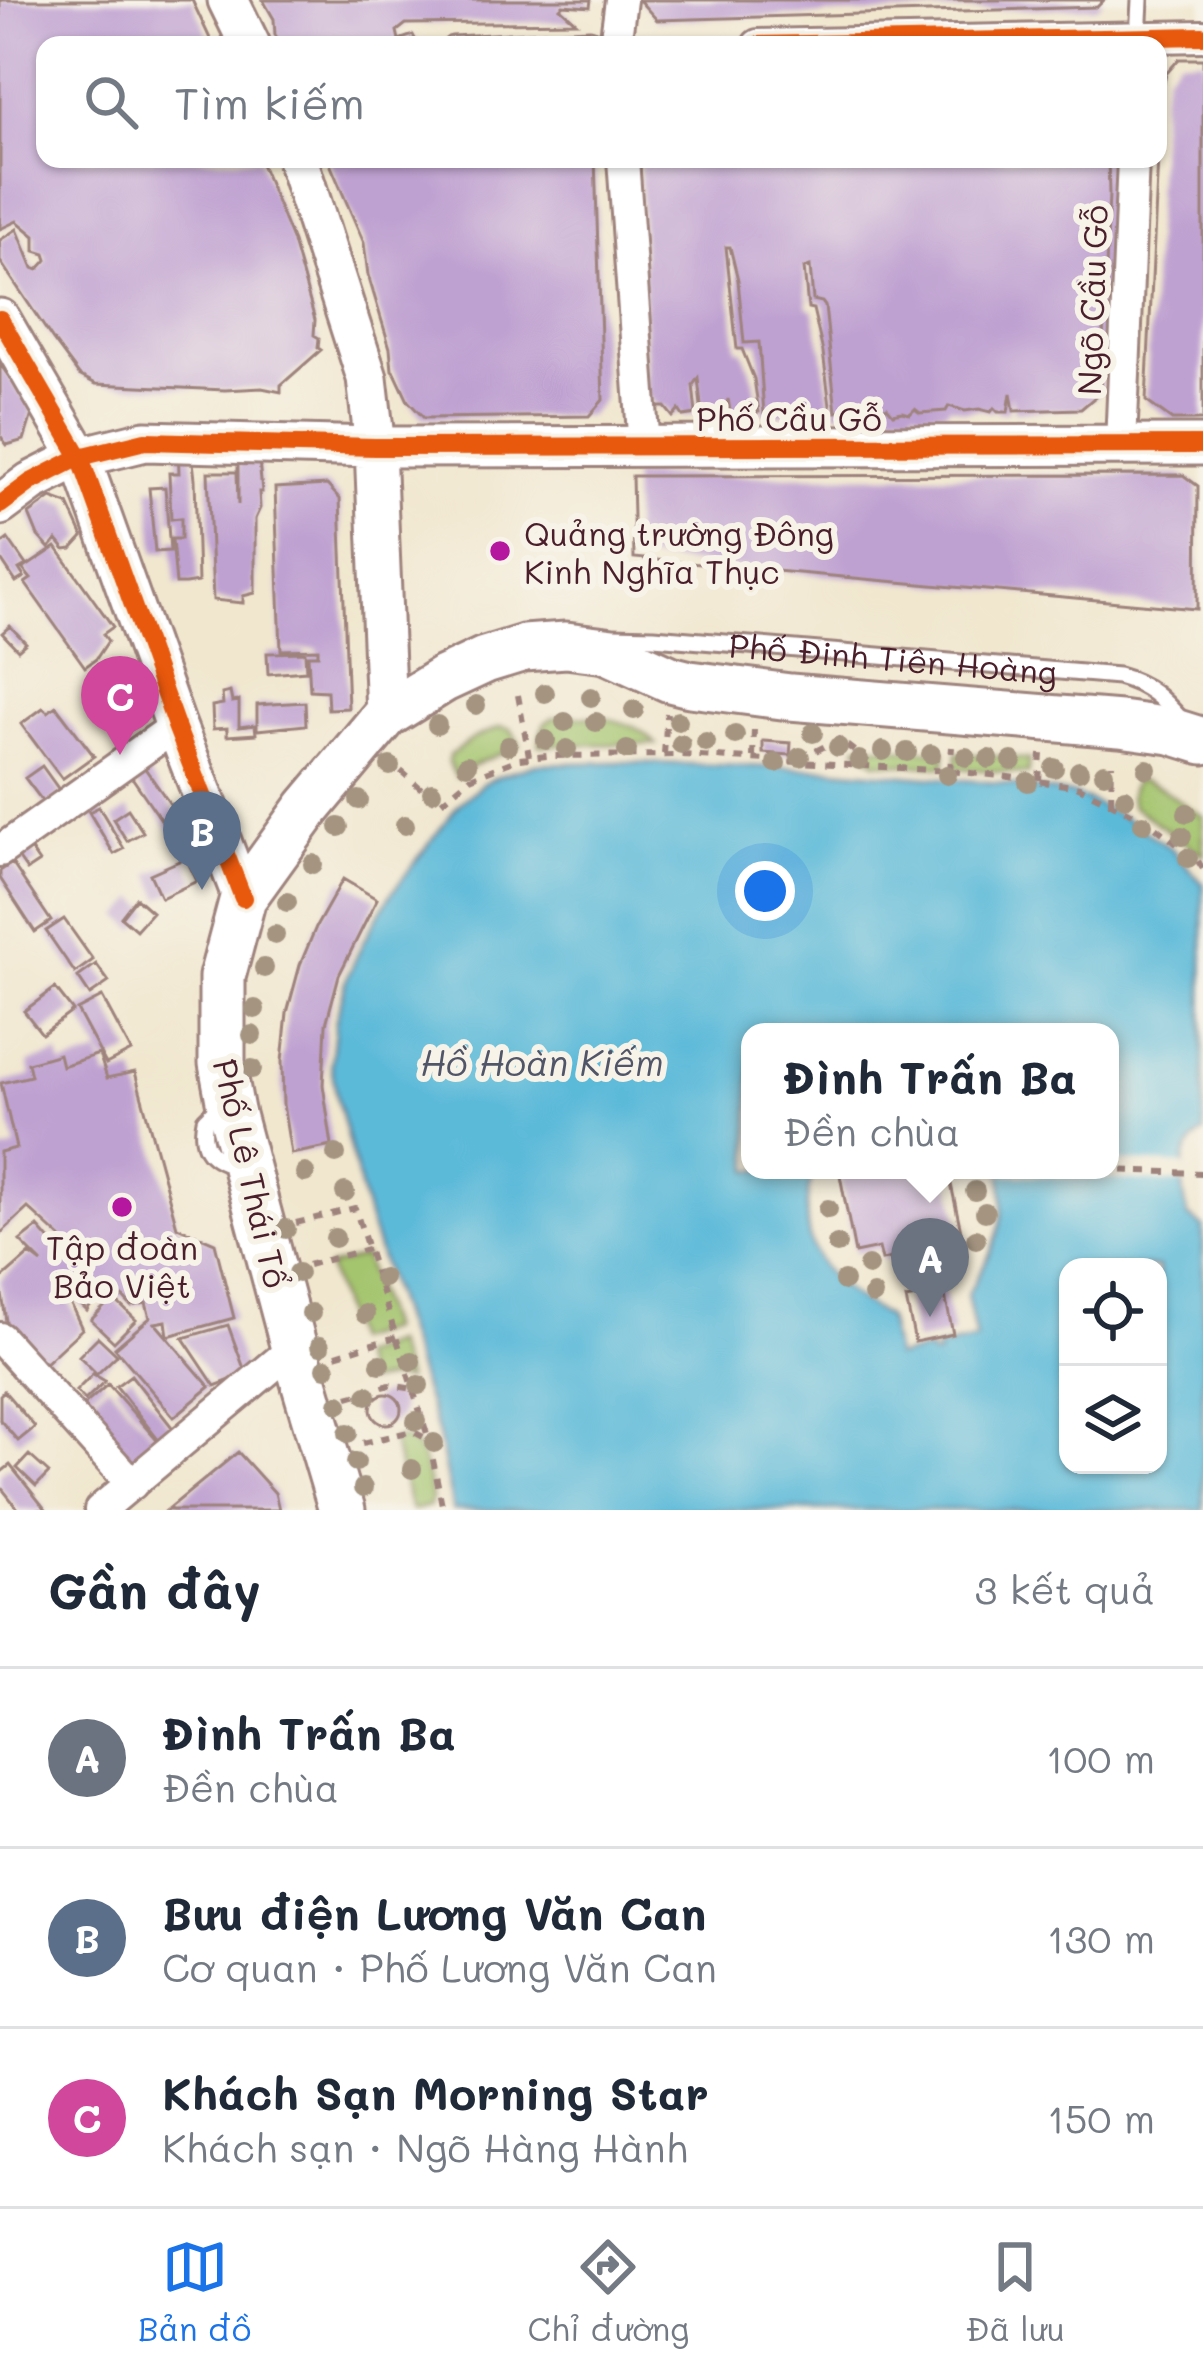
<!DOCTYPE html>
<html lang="vi">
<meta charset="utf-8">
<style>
body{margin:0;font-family:Mali,sans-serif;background:#f6f6f7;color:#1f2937}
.controls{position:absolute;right:36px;bottom:36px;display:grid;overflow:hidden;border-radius:24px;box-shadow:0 3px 9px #0004}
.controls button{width:108px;height:108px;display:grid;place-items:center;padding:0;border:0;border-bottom:3px solid #e0e1e3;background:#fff;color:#1f2937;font:60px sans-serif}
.you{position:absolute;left:765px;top:891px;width:42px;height:42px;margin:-30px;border:9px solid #fff;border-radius:50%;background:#1a73e8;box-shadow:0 0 0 18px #1a73e833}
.badge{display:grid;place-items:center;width:78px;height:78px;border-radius:50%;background:#1a73e8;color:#fff;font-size:39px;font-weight:700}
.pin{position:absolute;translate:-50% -99px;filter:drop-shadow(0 3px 6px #0008)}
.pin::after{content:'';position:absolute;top:63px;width:42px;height:36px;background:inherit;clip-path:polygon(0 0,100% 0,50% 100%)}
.popup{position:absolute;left:741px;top:1023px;width:378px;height:156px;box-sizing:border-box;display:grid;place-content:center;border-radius:24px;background:#fff;filter:drop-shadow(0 3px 9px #0005);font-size:39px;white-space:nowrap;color:#747a83}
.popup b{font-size:45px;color:#1f2937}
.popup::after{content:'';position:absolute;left:50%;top:100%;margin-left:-24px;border:24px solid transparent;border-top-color:#fff}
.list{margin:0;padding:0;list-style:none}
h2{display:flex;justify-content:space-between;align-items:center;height:156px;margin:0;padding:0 48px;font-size:51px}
h2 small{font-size:39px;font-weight:400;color:#747a83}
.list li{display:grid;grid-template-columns:78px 1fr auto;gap:36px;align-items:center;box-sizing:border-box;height:180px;padding:0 48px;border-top:3px solid #e0e1e3}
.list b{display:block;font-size:45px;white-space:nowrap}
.list p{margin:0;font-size:39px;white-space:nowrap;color:#747a83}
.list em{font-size:39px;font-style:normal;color:#747a83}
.icon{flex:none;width:66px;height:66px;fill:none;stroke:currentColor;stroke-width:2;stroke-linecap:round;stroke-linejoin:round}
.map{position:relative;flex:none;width:1203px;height:1510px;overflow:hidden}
.search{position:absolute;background:#fff;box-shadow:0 3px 9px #0004;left:36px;right:36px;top:36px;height:132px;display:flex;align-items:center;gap:30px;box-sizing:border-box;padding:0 42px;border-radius:24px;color:#747a83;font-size:45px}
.sheet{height:696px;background:#fff}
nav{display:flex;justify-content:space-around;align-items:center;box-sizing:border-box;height:168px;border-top:3px solid #e0e1e3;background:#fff;font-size:33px;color:#747a83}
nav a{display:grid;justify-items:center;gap:6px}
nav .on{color:#1a73e8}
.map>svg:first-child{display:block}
.green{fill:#a4c56e;stroke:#77724c;stroke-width:3}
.water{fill:#5bbad9;stroke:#526c82;stroke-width:3;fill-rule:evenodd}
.pier{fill:#f1e7cf}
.building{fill:#bfa1d1}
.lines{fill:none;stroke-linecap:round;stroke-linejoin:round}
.service-casing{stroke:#9e837d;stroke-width:21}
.minor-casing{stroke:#9e837d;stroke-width:36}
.tertiary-casing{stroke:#9e837d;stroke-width:45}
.secondary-casing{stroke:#9e837d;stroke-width:51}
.path{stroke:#9e837d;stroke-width:6;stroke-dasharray:9 9;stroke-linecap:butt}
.service{stroke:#fff;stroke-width:15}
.minor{stroke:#fff;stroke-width:30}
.tertiary{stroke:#fff;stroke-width:39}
.secondary{stroke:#fff;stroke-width:45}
.cycleway-casing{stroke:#f7f3e8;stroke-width:26}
.cycleway{stroke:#e8590c;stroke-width:18}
.tree{fill:#a49480}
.poi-dot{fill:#b5179e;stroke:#f7f3e8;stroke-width:4.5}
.labels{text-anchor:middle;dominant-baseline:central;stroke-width:12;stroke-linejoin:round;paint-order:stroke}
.street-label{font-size:33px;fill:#4a1f2b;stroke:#f7f3e8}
.poi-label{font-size:33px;fill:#4a1f2b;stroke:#f7f3e8;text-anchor:start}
.water-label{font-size:36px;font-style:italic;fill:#505568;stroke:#f7f3e8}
</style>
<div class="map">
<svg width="1203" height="1510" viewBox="0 0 1203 1510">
<rect width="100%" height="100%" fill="#f7f3e8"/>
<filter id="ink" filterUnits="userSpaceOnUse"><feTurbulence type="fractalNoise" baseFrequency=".00833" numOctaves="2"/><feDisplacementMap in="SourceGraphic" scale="24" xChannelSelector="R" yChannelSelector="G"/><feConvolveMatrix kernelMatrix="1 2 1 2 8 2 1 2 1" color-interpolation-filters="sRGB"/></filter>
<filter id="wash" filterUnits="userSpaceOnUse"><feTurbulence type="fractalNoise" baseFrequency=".004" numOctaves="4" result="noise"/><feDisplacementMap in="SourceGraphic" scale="48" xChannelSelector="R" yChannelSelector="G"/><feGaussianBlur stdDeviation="2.7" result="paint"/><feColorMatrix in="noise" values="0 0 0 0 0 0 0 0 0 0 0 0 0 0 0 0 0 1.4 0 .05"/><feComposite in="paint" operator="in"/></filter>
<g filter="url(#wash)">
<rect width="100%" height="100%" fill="#f1e7cf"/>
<!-- green -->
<path class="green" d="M 564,716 C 599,717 632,717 656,744 L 539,745 C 541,725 544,718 564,716 Z
M 500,727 L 511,729 L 520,745 L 474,765 L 456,777 L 448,762 L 449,756 L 474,738 Z
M 859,745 L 945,752 L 944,767 L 876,762 L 857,747 Z
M 957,753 L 1029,759 L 1028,774 L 956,768 Z
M 1143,780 L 1161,788 L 1203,817 L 1203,855 L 1132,806 C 1129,797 1130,789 1135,781 Z
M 364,1256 L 388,1330 L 352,1341 L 328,1267 Z
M 393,1344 L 406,1380 L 389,1379 L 366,1383 L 358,1356 Z
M 400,1438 C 426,1444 426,1477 432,1499 L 429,1506 L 411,1510 L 392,1440 Z"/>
<!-- water -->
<path class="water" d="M 620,762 L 832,769 L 999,783 L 1076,795 L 1127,819 L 1172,849 L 1203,884 L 1203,1133 C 1176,1151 1181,1186 1188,1216 L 1203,1227 L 1203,1510 L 453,1510 L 438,1435 L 368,1218 L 337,1098 L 331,1065 L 336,1019 L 347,978 L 364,940 L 391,894 L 459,804 L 482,784 L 502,775 L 536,764 ZM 750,1032 L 1110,1032 L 1110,1170 L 1001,1170 C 1009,1228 994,1247 967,1295 L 976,1340 L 937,1348 L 938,1355 L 931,1356 L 930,1350 L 895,1357 L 887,1317 C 824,1285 790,1243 814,1170 L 750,1170 ZM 1068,1267 L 1158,1267 L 1158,1465 L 1068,1465 Z"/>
<!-- pier -->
<path class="pier" d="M 1110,1161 L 1184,1165 L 1184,1183 L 1001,1174 L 1001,1170 L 1110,1170 Z"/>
<g id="blocks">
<!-- building -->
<path class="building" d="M 0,0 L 192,0 L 213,45 L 45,45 L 45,159 L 259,159 L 293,242 L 315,320 L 314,335 L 319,338 L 318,348 L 321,350 L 281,385 L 281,392 L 262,388 L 225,390 L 96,384 L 79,375 L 53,340 L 0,261 L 0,240 L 17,229 L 33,268 L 38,270 L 47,260 L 45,254 L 35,251 L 35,236 L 17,221 L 0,229 Z
M 263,0 L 591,0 L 590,7 L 563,5 L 560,8 L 576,22 L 406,24 L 397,31 L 399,40 L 413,35 L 418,45 L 283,45 L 275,35 L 274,19 Z
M 639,0 L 1104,0 L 1097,7 L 657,20 Z
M 1179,59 L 1203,59 L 1203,420 L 1172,420 L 1146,401 L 1161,97 L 1166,74 Z
M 328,159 L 595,159 L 603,400 L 589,416 L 424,418 L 408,401 L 395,373 L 392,370 L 390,348 L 368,275 L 364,243 Z
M 640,159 L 1108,159 L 1109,194 L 1101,392 L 1081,409 L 1014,411 L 1011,393 L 1008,412 L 998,412 L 994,408 L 991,412 L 979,409 L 965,411 L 949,406 L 946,411 L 920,413 L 915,409 L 910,414 L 902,412 L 893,414 L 887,407 L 879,412 L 870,399 L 869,410 L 836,412 L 825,306 L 822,302 L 813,300 L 810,266 L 804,268 L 808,308 L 813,309 L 823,352 L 831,413 L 792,415 L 788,410 L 784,414 L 764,414 L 759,342 L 744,343 L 738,280 L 730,247 L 726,247 L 737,349 L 742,349 L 754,379 L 759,412 L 731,416 L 728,399 L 725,415 L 702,415 L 698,378 L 693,385 L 696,414 L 683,416 L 679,410 L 673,417 L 665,407 L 658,407 L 647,395 Z
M 0,364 L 33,411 L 24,440 L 7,445 L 0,435 Z
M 178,445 L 191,445 L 195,479 L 198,582 L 185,584 L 176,584 L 172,539 L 181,539 L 181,518 L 171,519 L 169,473 L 179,473 Z
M 238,460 L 259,460 L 262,492 L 259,492 L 260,508 L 255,519 L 255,593 L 243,596 L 243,603 L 213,600 L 208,472 L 237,472 L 238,505 Z
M 1183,475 L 1198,486 L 1197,609 L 634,558 L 632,476 Z
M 327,485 L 340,499 L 348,708 L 328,709 L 327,691 L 310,690 L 308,655 L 318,655 L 318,649 L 281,650 L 275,488 Z
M 165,487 L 170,551 L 155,552 L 149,488 Z
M 51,498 L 68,504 L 83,537 L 72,549 L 65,550 L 57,540 L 49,548 L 38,536 L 29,514 Z
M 8,539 L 26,565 L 19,569 L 24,577 L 16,582 L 0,558 L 0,545 Z
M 56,547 L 113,627 L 103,634 L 108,641 L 96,659 L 85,667 L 25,583 L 31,579 L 23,569 Z
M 10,626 L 26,643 L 18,650 L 2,633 Z
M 305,652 L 306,671 L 268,674 L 267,653 Z
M 230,692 L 232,702 L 239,701 L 239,727 L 255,725 L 256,734 L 227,736 L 227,728 L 213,729 L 212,706 L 223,704 L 222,694 Z
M 305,702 L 306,725 L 257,730 L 257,705 Z
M 56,706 L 94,756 L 62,779 L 21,724 L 43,708 L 48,712 Z
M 763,741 L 791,743 L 790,755 L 763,753 Z
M 42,766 L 62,794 L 46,806 L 25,778 Z
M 144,767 L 198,844 L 184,853 L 131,776 Z
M 99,807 L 124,849 L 114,854 L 89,812 Z
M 128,809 L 143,832 L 127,841 L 113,819 Z
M 26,843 L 39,862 L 27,870 L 14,851 Z
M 186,858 L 197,881 L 161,898 L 150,874 Z
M 12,863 L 51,921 L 35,932 L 0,878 L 0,871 Z
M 343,879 L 377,899 L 339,975 L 326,1024 L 323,1085 L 332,1146 L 291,1154 L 283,1104 L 282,1061 L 287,1013 L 300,965 L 316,927 Z
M 136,898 L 152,912 L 136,930 L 121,917 Z
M 64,919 L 93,960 L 75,973 L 46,931 Z
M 96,964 L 109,982 L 90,995 L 78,977 Z
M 55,988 L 73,1011 L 42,1034 L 24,1011 Z
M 102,997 L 131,1051 L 106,1064 L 77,1010 Z
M 59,1054 L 62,1066 L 99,1054 L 107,1078 L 135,1072 L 177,1227 L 215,1243 L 234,1318 L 168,1336 L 166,1321 L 155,1323 L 210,1387 L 174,1417 L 115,1348 L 150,1318 L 146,1303 L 131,1306 L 123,1297 L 105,1297 L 81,1278 L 96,1297 L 87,1311 L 62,1285 L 82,1329 L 43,1365 L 8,1335 L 0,1280 L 30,1254 L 42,1263 L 20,1241 L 38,1227 L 72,1266 L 61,1238 L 28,1208 L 0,1234 L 0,1152 L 16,1148 L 1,1083 L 31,1076 L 28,1063 Z
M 839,1170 L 948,1170 L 961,1231 L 935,1236 L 937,1249 L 882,1260 L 879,1248 L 855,1253 Z
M 944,1291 L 953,1334 L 915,1342 L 906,1299 Z
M 113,1298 L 136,1320 L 114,1342 L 91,1320 Z
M 228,1325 L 246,1374 L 215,1386 L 183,1338 Z
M 98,1337 L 117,1355 L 97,1374 L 79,1356 Z
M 93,1374 L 105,1381 L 85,1400 L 76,1391 Z
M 131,1375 L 175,1431 L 160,1442 L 116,1386 Z
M 108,1384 L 162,1446 L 137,1467 L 83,1406 Z
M 4,1391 L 35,1427 L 18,1441 L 0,1420 L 0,1395 Z
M371 1409a15 15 0 1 1 30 0a15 15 0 1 1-30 0Z
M 238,1452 L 275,1493 L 279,1510 L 167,1510 Z
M 29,1455 L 49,1473 L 36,1486 L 17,1468 Z
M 10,1465 L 46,1510 L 19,1510 L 0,1486 L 0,1473 Z"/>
</g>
</g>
<g filter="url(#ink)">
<use href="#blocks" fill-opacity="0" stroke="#9e837d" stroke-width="3"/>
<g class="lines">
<defs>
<g id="service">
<path d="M 1138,39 L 1140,0"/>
<path d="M 452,45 L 590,38 L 609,45"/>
<path id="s1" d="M 612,636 L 654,637 L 1118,676 C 1148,684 1162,698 1182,721"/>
<path d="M 221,1104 L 205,1120 C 199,1149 212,1160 239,1166"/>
</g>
<path id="minor" d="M 615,45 L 621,0
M 758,45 L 1203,36
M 623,159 L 644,448
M 1121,445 L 1133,159
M 0,851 L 176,726
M 0,1338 L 132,1484
M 100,1510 L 294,1348"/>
<path id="tertiary" d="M 228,0 L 250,45
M 297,159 L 367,378 L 375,447 L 386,715
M 0,319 L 80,457 L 176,726 L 243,898
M 0,505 L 31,482 L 80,457 L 145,441 L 375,447 L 1203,445"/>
<path id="secondary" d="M 342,1510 L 294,1348 L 231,1111 L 222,1063 L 222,977 L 243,898 L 308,808 L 386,715 L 444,679 L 485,660 L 524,648 L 566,645 L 606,650 L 670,679 L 690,684 L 790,697 L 1120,724 L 1171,731 L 1203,741"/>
</defs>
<!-- service casing -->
<use href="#service" class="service-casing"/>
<!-- minor casing -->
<use href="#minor" class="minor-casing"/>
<!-- tertiary casing -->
<use href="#tertiary" class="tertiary-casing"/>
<!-- secondary casing -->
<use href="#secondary" class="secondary-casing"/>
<!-- path -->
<path class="path" d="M 518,695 L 529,756
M 664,754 L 667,713
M 753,757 L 754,729
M 800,759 L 839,739 L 873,766
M 401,771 L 439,804 L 470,778 L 519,759 L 547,756 L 682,755 L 950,771 L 1002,776 L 1079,787 L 1149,822 L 1198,861 L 1203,869
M 950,771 L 952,747
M 1039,780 L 1041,754
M 1111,802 L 1112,764
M 1104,1170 L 1203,1173
M 296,1223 L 355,1208 L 429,1440 L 443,1510
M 308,1265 L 368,1249
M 336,1355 L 396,1337
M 348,1397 L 390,1385 L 413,1389
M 363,1443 L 412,1431 L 427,1439"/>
<!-- service -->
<use href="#service" class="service"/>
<!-- minor -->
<use href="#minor" class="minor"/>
<!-- tertiary -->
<use href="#tertiary" class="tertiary"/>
<!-- secondary -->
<use href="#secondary" class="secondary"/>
<defs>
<path id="cycleway" d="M 758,45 L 1203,36
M 0,319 L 80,457 L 176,726 L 243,898
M 0,505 L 31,482 L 80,457 L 145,441 L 375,447 L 1203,445"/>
</defs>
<!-- cycleway casing -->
<use href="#cycleway" class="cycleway-casing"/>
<!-- cycleway -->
<use href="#cycleway" class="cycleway"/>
</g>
<!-- trees -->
<g class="tree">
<circle cx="545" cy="693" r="10"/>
<circle cx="591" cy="697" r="10"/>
<circle cx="476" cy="705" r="10"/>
<circle cx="634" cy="710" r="10"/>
<circle cx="678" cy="721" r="10"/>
<circle cx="565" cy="722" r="10"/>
<circle cx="596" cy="722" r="10"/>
<circle cx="437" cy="725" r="10"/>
<circle cx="813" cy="733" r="10"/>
<circle cx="735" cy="735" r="10"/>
<circle cx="546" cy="740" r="10"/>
<circle cx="706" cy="742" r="10"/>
<circle cx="681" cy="744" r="10"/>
<circle cx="508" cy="746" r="10"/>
<circle cx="838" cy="747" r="10"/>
<circle cx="567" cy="749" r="10"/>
<circle cx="627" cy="750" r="10"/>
<circle cx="883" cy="751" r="10"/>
<circle cx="907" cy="752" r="10"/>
<circle cx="931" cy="754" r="10"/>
<circle cx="800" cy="757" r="10"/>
<circle cx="966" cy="757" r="10"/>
<circle cx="989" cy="759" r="10"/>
<circle cx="859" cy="760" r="10"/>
<circle cx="1012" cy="761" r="10"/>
<circle cx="776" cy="763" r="10"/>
<circle cx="467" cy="765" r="10"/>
<circle cx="390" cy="766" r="10"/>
<circle cx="1054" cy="768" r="10"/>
<circle cx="1147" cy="769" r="10"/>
<circle cx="1079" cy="771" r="10"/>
<circle cx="1104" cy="773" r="10"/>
<circle cx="947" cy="775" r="10"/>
<circle cx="1028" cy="782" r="10"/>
<circle cx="432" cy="792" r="10"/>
<circle cx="1125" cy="798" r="10"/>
<circle cx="359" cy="800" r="10"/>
<circle cx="1187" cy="813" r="10"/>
<circle cx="1143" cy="824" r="10"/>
<circle cx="405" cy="825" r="10"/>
<circle cx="339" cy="827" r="10"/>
<circle cx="1182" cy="836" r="10"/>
<circle cx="1188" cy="858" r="10"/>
<circle cx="313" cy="864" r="10"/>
<circle cx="287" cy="902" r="10"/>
<circle cx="275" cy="935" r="10"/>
<circle cx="264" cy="968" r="10"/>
<circle cx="255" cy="1009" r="10"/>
<circle cx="252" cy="1035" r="10"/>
<circle cx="252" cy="1069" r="10"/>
<circle cx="336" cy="1154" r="10"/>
<circle cx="305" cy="1173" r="10"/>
<circle cx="975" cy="1191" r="10"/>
<circle cx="345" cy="1192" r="10"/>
<circle cx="828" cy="1209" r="10"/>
<circle cx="985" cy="1212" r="10"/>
<circle cx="286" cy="1229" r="10"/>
<circle cx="335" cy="1238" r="10"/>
<circle cx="976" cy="1239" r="10"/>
<circle cx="837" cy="1244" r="10"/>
<circle cx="953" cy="1263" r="10"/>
<circle cx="868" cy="1266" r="10"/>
<circle cx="298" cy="1273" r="10"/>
<circle cx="383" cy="1278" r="10"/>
<circle cx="844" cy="1281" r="10"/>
<circle cx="873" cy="1295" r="10"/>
<circle cx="311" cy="1313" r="10"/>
<circle cx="365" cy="1314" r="10"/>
<circle cx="320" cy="1346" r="10"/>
<circle cx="411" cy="1361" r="10"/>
<circle cx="380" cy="1364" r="10"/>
<circle cx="326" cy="1368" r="10"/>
<circle cx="419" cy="1385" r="10"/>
<circle cx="367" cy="1395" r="10"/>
<circle cx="339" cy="1404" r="10"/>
<circle cx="416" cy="1421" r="10"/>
<circle cx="348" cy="1433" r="10"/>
<circle cx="434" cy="1443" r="10"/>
<circle cx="356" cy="1462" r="10"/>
<circle cx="412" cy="1469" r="10"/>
<circle cx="363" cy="1488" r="10"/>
</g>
</g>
<!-- markers -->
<g class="poi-dot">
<circle cx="500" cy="551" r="12"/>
<circle cx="122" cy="1207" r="12"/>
</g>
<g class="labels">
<!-- street labels -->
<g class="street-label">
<text transform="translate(1091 300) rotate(-88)">Ngõ Cầu Gỗ</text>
<text x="789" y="417">Phố Cầu Gỗ</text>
<text stroke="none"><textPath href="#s1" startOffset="282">Phố Đinh Tiên Hoàng</textPath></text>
<text transform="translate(252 1173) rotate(77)">Phố Lê Thái Tổ</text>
</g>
<!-- poi labels -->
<g class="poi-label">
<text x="524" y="532">Quảng trường Đông<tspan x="524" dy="38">Kinh Nghĩa Thục</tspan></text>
<text x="122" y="1246" text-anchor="middle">Tập đoàn<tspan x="122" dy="38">Bảo Việt</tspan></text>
</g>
<!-- water labels -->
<g class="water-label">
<text x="542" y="1061">Hồ Hoàn Kiếm</text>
</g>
</g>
</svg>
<div class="controls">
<button><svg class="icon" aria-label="locate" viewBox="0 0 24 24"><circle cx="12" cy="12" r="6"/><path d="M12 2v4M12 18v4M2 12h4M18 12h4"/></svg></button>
<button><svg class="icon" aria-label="layers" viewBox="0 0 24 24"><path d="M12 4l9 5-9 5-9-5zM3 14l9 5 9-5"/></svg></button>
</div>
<div class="you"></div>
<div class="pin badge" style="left:930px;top:1317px;background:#6b7280">A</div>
<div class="popup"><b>Đình Trấn Ba</b>Đền chùa</div>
<div class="pin badge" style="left:202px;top:890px;background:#5c6f8a">B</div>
<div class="pin badge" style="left:120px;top:755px;background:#d1479c">C</div>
<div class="search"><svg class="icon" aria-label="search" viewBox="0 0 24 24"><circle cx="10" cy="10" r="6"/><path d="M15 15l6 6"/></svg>Tìm kiếm</div>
</div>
<section class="sheet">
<h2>Gần đây<small>3 kết quả</small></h2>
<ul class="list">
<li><span class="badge" style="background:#6b7280">A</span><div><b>Đình Trấn Ba</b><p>Đền chùa</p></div><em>100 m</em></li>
<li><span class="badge" style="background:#5c6f8a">B</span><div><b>Bưu điện Lương Văn Can</b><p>Cơ quan · Phố Lương Văn Can</p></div><em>130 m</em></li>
<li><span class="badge" style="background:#d1479c">C</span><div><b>Khách Sạn Morning Star</b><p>Khách sạn · Ngõ Hàng Hành</p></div><em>150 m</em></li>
</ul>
</section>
<nav>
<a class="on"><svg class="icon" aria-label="map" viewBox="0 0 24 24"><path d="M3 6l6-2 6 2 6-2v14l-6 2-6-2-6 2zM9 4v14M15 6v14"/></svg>Bản đồ</a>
<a><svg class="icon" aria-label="directions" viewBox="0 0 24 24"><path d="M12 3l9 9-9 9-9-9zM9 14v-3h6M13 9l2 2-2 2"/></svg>Chỉ đường</a>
<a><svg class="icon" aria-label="saved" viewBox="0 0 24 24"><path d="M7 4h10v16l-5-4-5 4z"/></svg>Đã lưu</a>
</nav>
